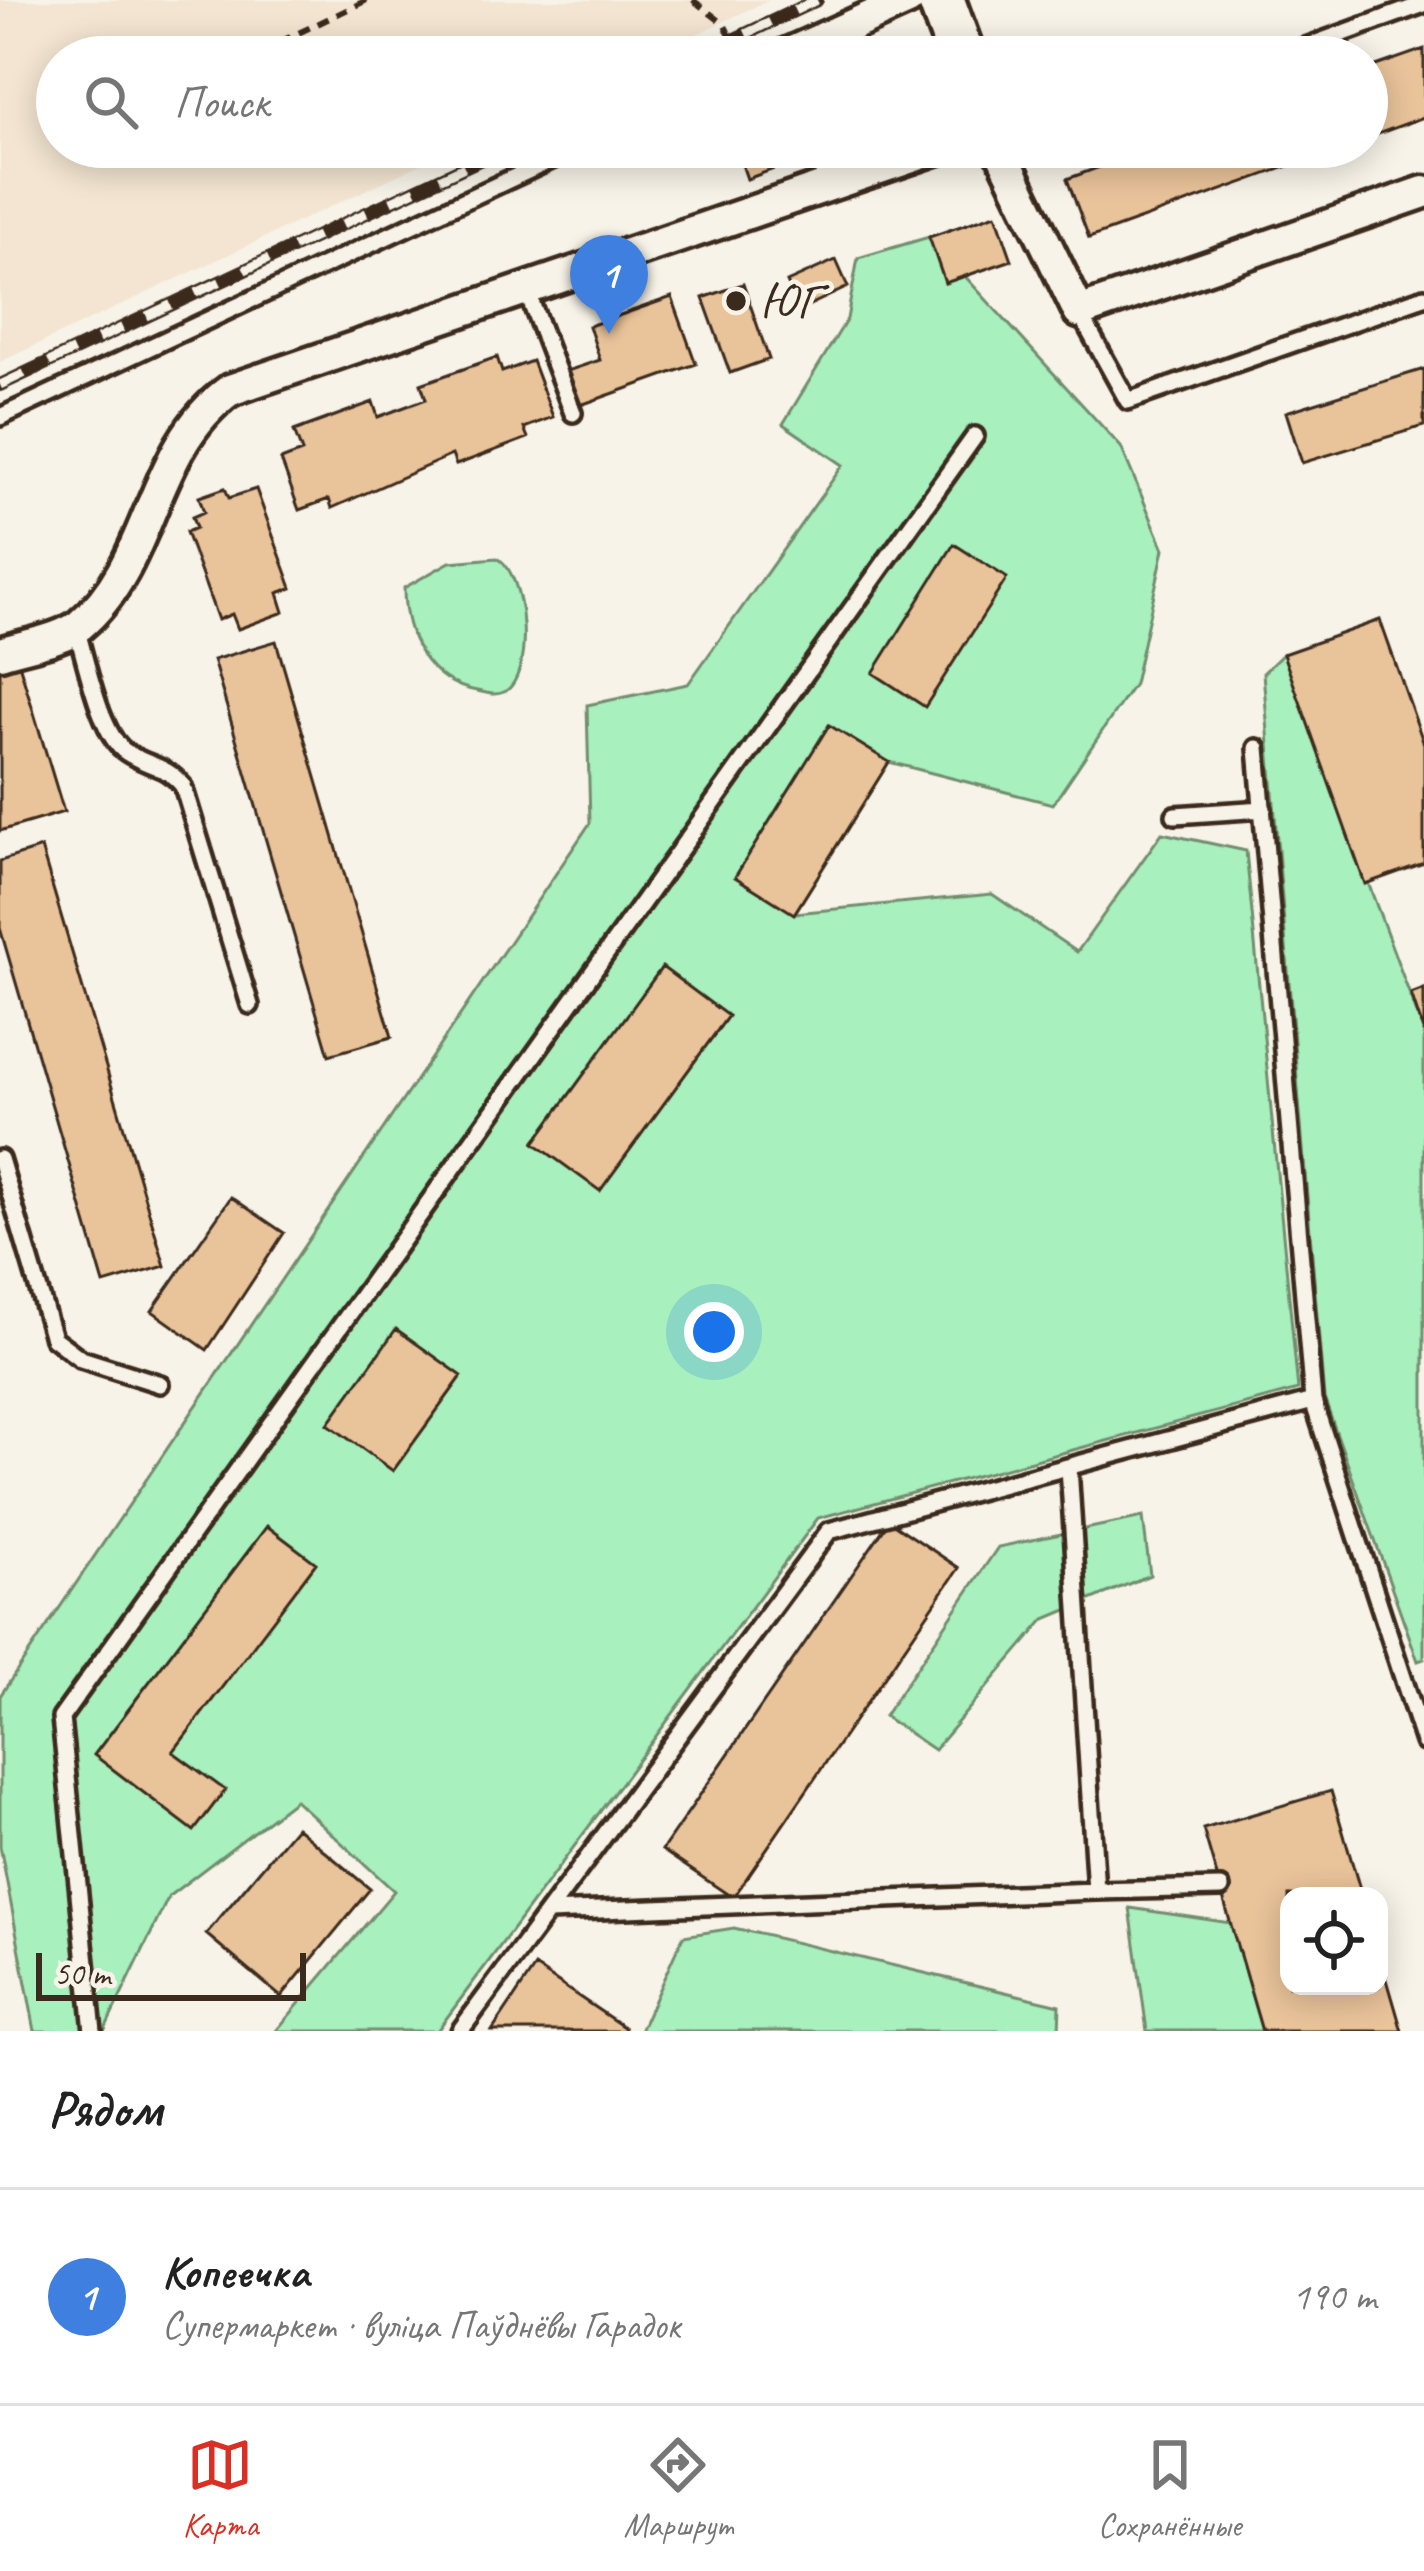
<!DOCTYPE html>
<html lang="ru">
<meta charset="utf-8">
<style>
body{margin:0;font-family:Caveat,sans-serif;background:#f6f6f6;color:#222}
.controls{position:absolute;right:36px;bottom:36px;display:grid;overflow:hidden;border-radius:24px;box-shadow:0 6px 30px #0003}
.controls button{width:108px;height:108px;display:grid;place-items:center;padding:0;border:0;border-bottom:3px solid #e0e0e0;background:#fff;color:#222;font:60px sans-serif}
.scale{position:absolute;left:36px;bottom:30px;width:270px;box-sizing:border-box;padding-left:12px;border:6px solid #3b2a1e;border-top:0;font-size:33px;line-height:42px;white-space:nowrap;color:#3b2a1e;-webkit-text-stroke:9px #f7f3e8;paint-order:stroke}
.you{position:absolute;left:714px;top:1332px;width:42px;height:42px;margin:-30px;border:9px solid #fff;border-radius:50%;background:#1a73e8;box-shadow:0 0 0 18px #1a73e833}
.badge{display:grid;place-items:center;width:78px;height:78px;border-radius:50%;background:#d93025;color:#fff;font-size:39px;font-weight:700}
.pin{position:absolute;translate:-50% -99px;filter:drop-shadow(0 3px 6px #0008)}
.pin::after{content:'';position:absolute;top:63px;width:42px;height:36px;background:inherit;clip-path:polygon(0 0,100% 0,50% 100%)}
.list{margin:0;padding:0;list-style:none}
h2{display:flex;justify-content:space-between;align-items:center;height:156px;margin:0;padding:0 48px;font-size:51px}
h2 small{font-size:39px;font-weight:400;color:#767676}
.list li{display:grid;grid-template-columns:78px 1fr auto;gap:36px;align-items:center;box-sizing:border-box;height:216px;padding:0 48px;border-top:3px solid #e0e0e0}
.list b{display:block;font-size:45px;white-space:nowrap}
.list p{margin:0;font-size:39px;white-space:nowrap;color:#767676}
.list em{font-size:39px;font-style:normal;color:#767676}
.icon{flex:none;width:66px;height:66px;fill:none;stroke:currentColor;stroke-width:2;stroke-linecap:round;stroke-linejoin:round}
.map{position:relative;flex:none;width:1424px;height:2031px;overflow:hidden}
.search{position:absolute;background:#fff;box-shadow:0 6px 30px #0003;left:36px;right:36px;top:36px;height:132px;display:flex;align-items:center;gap:30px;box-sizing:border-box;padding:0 42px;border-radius:66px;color:#767676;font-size:45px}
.sheet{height:372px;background:#fff}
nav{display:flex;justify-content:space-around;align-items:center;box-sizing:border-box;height:168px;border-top:3px solid #e0e0e0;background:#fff;font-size:33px;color:#767676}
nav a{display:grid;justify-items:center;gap:6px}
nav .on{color:#d93025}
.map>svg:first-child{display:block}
.built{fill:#f3e5d1}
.green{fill:#a8f0be;stroke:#728d6e;stroke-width:3}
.building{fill:#e9c39a;stroke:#3b2a1e;stroke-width:3}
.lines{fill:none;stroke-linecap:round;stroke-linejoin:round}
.lane-casing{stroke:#3b2a1e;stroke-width:24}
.street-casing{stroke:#3b2a1e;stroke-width:39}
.secondary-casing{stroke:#3b2a1e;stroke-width:54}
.path{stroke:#3b2a1e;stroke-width:6;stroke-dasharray:12 9;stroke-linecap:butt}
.lane{stroke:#f7f3e8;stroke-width:15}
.street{stroke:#f7f3e8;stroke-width:30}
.secondary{stroke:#f7f3e8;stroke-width:45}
.rail-casing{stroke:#3b2a1e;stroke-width:14}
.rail{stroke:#f7f3e8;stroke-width:9;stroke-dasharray:27;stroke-linecap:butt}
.poi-dot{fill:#3b2a1e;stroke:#f7f3e8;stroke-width:4.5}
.labels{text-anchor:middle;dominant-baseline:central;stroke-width:9;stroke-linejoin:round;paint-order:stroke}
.poi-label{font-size:51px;fill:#3b2a1e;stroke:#f7f3e8;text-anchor:start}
</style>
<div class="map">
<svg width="1424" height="2031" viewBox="0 0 1424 2031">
<rect width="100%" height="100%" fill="#f7f3e8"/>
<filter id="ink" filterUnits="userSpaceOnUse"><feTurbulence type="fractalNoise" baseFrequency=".00833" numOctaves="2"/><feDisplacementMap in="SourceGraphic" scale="24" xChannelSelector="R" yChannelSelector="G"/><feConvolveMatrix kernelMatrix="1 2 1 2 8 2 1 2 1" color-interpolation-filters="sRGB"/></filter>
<g filter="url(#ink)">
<!-- built -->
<path class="built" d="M 0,0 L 769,0 L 648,57 L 57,57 L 57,147 L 457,147 L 0,362 Z"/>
<!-- green -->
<path class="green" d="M 929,237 L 1121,447 L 1164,549 L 1134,684 L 1053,804 L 889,762 L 795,913 L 992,894 L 1077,952 L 1162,833 L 1246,851 L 1298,1390 L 818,1518 L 437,2031 L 276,2031 L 394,1891 L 295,1800 L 169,1896 L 104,2031 L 35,2031 L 0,1846 L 0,1696 L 590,823 L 587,705 L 688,684 L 843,465 L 783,424 L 847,319 L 858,258 Z
M 497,558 C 526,572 535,676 504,692 C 495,696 486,693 477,691 C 427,682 404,636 404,588 L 450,562 Z
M 1283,654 L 1424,1033 L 1424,1659 L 1418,1661 L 1324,1398 L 1263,673 Z
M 1143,1517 L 1150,1575 L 1045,1619 L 934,1750 L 884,1716 L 998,1547 Z
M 1130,1908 L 1231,1923 L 1262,2031 L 1147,2031 Z
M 734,1928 L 1060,2005 L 1059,2031 L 640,2031 L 683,1936 Z"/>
<!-- building -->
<path class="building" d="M 1424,49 L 1424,117 L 1367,138 L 1367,69 Z
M 736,147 L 775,147 L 782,166 L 747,179 Z
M 1154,147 L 1341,147 L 1089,238 L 1067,179 Z
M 996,214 L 1012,260 L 945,283 L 929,237 Z
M 836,260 L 848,287 L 799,310 L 787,282 Z
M 743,284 L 769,359 L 730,373 L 703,298 Z
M 672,297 L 696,364 L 575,407 L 564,372 L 600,360 L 589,326 Z
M 497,357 L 502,372 L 532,361 L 553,417 L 524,428 L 528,438 L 456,465 L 452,455 L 332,508 L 329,499 L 299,510 L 281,460 L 302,452 L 294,431 L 373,402 L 378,417 L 426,399 L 421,384 Z
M 1424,369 L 1424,426 L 1302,463 L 1286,412 Z
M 225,488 L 229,498 L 256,489 L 292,588 L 278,593 L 284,612 L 238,629 L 232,614 L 218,620 L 186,532 L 196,528 L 192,517 L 204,512 L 199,497 Z
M 954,544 L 1007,578 L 925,707 L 873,673 Z
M 1380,620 L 1424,744 L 1424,863 L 1365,884 L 1283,654 Z
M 276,641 L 392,1037 L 329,1055 L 213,660 Z
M 17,657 L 64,812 L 0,831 L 0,662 Z
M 829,725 L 889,762 L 794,914 L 735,877 Z
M 41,848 L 165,1266 L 104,1284 L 0,928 L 0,861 Z
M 662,967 L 728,1016 L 600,1191 L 534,1143 Z
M 1424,989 L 1424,1033 L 1411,994 Z
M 231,1197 L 284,1233 L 207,1350 L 152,1311 Z
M 396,1329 L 462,1376 L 393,1471 L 328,1424 Z
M 889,1521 L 959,1568 L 733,1898 L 662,1850 Z
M 267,1526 L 316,1563 L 173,1752 L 225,1790 L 194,1831 L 94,1755 Z
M 1331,1791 L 1362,1896 L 1289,1896 L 1289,1986 L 1379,1986 L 1379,1952 L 1402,2031 L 1262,2031 L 1203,1829 Z
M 296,1827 L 370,1889 L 281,1997 L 206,1934 Z
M 535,1967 L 625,2028 L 623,2031 L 492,2031 Z"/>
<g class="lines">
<defs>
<path id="lane" d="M 1278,57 L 1424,4
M 526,289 L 573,413
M 1079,312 L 1128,401 L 1424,297
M 0,417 L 579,147
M 76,628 C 86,659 100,735 126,752 C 148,767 165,764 183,786 L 250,1005
M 1257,748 L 1313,1401 L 1424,1742
M 1175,815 L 1263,809
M 0,1159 L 53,1338 L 81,1359 L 160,1384
M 1096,1891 L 1221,1888
M 548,1912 L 1096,1891 L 1069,1467
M 93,2031 L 61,1718 L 975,436
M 460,2031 L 829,1531 L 1313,1401"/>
<path id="street" d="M 781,57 L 908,0
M 821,147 L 836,183
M 999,147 L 1079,312 L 1424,192
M 0,653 C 24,645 61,640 80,625 C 155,562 148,449 230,390 L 941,147"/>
<path id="secondary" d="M 941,0 L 962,57"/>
</defs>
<!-- lane casing -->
<use href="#lane" class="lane-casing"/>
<!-- street casing -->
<use href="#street" class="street-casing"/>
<!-- secondary casing -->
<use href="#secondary" class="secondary-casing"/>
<!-- path -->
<path class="path" d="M 693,0 L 724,24 L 741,57
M 261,51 L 367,0
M 779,147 L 787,166"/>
<!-- lane -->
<use href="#lane" class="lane"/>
<!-- street -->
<use href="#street" class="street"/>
<!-- secondary -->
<use href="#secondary" class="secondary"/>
<defs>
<path id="rail" d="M 697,57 L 817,0
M 0,385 L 507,147"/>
</defs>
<!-- rail casing -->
<use href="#rail" class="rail-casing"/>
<!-- rail -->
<use href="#rail" class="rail"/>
</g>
</g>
<!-- markers -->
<circle class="poi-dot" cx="736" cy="301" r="12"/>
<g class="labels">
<!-- poi labels -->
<g class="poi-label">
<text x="760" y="301">ЮГ</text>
</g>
</g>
</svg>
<div class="controls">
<button><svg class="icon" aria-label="locate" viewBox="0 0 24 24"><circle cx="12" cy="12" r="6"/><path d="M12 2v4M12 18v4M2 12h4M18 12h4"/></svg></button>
</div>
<div class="scale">50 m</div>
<div class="you"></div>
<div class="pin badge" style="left:609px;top:334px;background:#3f7fe0">1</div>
<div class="search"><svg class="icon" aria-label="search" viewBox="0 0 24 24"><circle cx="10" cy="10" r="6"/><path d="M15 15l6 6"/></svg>Поиск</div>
</div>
<section class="sheet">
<h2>Рядом<small></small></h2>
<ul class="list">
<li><span class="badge" style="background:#3f7fe0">1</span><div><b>Копеечка</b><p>Супермаркет · вуліца Паўднёвы Гарадок</p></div><em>190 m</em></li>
</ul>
</section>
<nav>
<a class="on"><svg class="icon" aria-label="map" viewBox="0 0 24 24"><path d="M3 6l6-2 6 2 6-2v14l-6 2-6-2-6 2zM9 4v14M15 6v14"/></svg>Карта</a>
<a><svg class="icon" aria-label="directions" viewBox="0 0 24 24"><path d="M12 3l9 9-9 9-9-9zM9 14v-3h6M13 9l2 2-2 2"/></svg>Маршрут</a>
<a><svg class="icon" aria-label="saved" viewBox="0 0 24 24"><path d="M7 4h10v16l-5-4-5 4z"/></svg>Сохранённые</a>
</nav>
